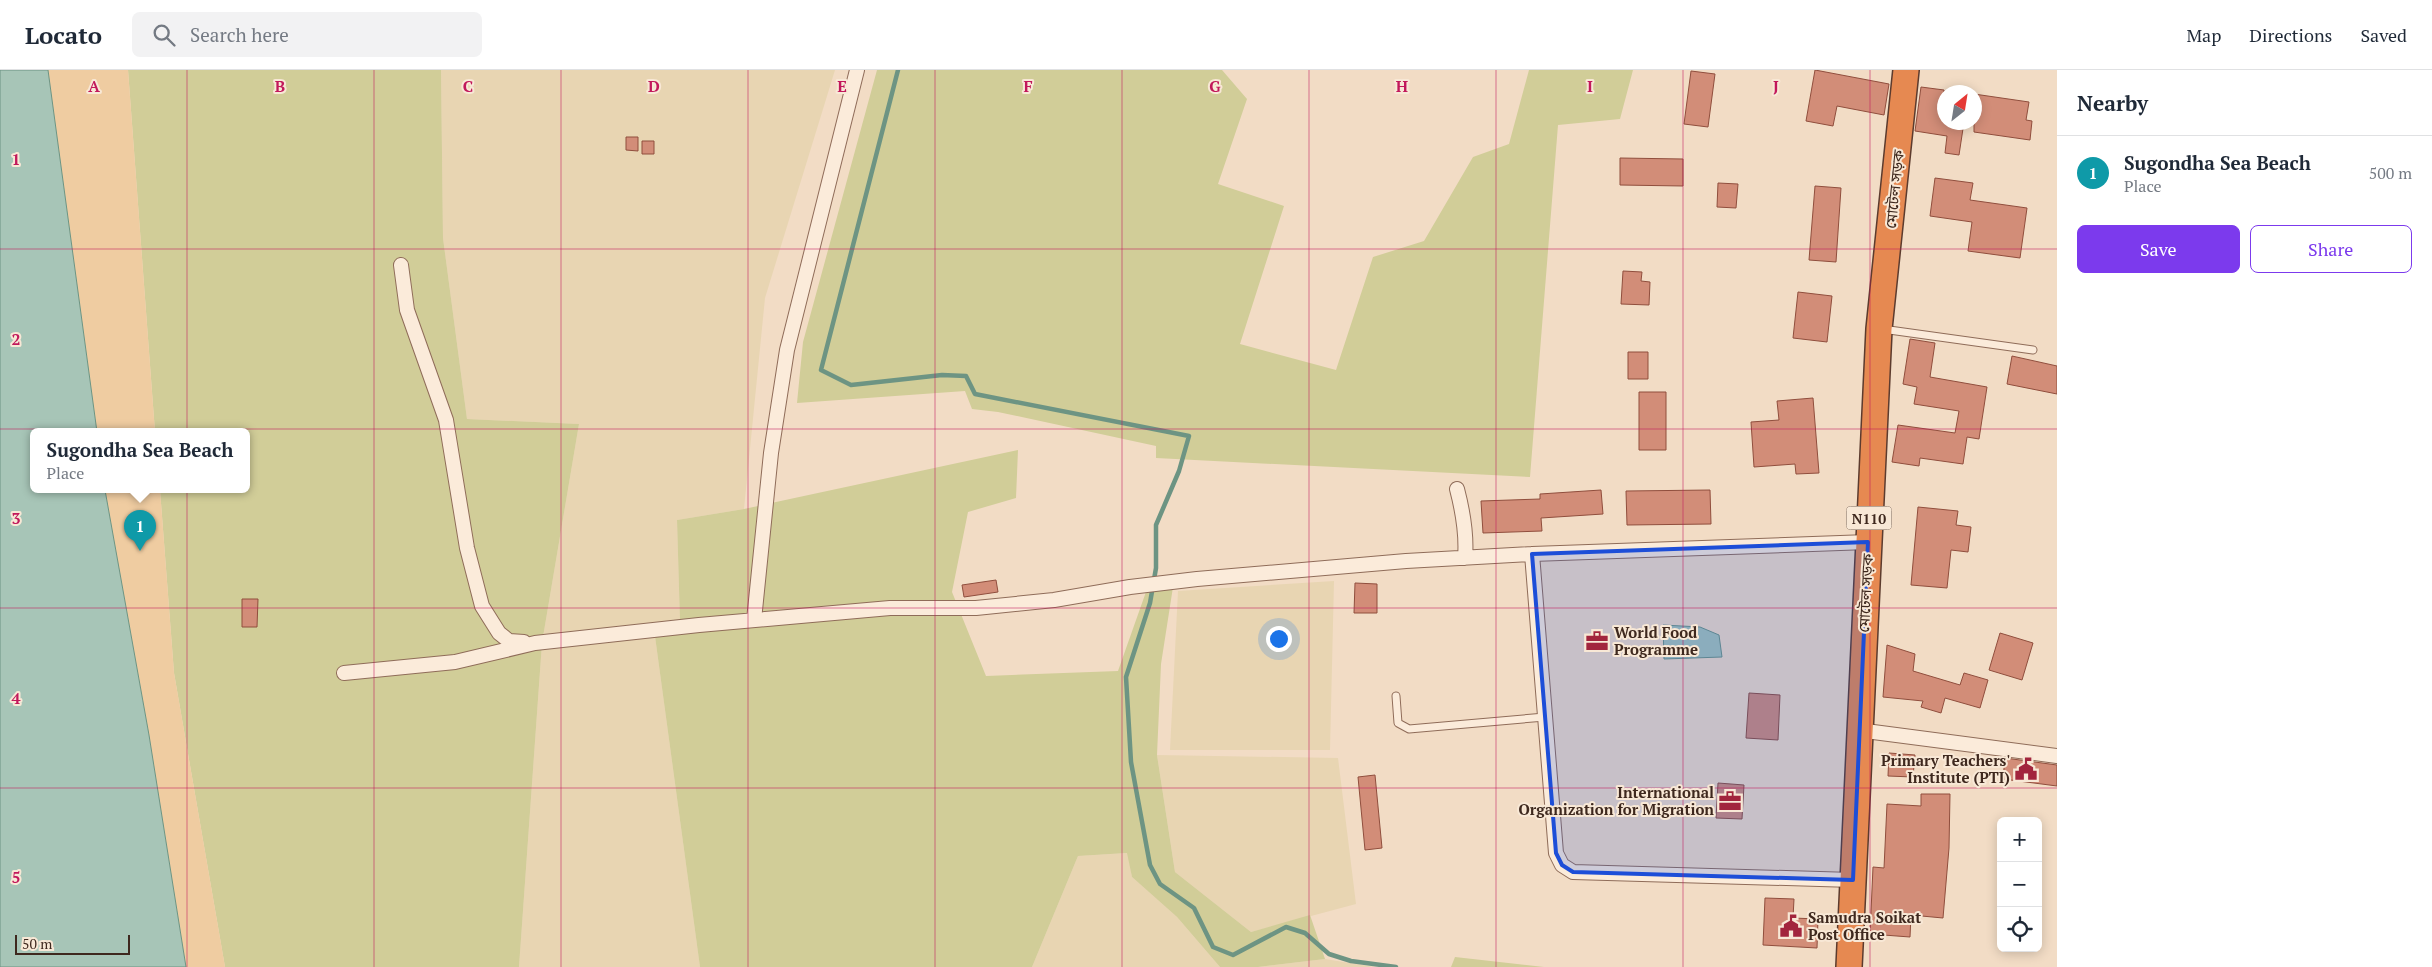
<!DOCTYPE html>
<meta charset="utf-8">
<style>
body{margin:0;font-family:"PT Serif","Noto Sans Bengali",serif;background:#f2f2f3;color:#1f2937}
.controls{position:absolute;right:15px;bottom:15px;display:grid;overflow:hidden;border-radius:8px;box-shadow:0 2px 12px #0003}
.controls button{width:45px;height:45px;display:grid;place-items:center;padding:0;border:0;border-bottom:1px solid #e0e1e3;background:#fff;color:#1f2937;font:25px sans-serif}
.compass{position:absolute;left:1937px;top:15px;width:45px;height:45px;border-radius:50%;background:#fff;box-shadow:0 2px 12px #0003;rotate:30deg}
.scale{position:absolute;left:15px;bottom:12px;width:115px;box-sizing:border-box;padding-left:5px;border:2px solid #3e281e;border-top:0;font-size:14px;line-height:18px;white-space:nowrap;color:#3e281e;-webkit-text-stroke:4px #f8e8d6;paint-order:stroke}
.you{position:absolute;left:1278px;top:568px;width:18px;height:18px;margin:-12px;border:4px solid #fff;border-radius:50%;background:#1a73e8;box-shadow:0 0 0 8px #1a73e833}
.badge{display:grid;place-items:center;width:32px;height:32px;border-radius:50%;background:#7c3aed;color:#fff;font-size:16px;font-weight:700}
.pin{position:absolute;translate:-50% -41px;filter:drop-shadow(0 1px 2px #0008)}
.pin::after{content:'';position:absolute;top:26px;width:18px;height:15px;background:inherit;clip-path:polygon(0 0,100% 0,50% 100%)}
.popup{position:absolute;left:30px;top:358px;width:220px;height:65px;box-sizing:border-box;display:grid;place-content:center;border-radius:8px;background:#fff;filter:drop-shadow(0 1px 4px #0005);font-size:16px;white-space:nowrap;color:#747a83}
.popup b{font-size:19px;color:#1f2937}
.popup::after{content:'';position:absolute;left:50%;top:100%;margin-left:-10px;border:10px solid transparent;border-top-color:#fff}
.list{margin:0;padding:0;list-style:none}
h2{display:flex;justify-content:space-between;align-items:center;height:65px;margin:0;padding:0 20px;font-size:21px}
h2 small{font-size:16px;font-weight:400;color:#747a83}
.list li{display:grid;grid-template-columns:32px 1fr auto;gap:15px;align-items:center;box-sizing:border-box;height:75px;padding:0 20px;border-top:1px solid #e0e1e3}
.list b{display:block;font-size:19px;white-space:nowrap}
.list p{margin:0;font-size:16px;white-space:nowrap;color:#747a83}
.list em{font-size:16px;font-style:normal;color:#747a83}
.actions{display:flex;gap:10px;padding:15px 20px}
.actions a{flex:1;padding:11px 0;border:1px solid #7c3aed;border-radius:8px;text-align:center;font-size:18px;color:#7c3aed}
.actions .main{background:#7c3aed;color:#fff}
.icon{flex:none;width:28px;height:28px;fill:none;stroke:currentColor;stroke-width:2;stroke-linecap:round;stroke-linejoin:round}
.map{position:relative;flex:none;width:2057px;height:897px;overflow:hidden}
header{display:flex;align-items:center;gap:30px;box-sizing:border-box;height:70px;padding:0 25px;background:#fff;border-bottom:1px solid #e0e1e3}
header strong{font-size:24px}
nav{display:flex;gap:28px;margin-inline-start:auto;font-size:18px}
.search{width:350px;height:45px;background:#f2f2f3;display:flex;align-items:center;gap:12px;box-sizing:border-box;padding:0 18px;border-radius:8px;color:#747a83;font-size:19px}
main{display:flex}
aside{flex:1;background:#fff}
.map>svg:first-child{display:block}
.farmland{fill:#e8d5b2}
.green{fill:#d1cd98}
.sand{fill:#efcca1}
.water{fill:#a7c5b7;stroke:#6d9483}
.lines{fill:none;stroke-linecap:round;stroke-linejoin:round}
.stream{stroke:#6d9483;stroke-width:4.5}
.building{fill:#d28d78;stroke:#904e3d}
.lane-casing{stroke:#8f6c59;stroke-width:9}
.street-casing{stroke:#8f6c59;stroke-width:16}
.highway-casing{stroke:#5c3b2e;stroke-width:28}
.lane{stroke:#fbebda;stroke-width:7}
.street{stroke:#fbebda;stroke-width:14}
.highway{stroke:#e68951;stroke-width:25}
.marked{fill:#1d4ed8;fill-opacity:0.2;stroke:#1d4ed8;stroke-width:4;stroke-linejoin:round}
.grid{fill:none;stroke:#c2185b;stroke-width:1;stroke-opacity:0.55}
.labels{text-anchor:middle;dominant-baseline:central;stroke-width:4;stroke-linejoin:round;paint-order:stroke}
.shield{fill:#f8e8d6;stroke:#766255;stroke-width:1}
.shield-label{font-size:14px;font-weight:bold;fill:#3e281e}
.street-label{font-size:15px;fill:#3e281e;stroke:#f8e8d6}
.poi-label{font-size:15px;font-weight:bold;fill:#3e281e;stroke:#f8e8d6;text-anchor:start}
.grid-label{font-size:16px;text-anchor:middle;font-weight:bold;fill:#c2185b;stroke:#f8e8d6;stroke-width:4;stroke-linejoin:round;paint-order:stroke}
</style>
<header>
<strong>Locato</strong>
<div class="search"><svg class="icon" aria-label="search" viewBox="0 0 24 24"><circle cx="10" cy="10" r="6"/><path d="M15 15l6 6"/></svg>Search here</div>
<nav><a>Map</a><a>Directions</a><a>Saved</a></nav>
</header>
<main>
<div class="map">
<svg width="2057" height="897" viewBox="0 0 2057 897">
<rect width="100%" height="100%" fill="#f2dcc5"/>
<!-- farmland -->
<path class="farmland" d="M 441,0 L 835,0 L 765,228 L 744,439 L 677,450 L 680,554 L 654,559 L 700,897 L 519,897 L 542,573 L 579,354 L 467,349 L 443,168 Z
M 1334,511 L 1330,680 L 1170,680 L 1178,521 Z
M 1157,685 L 1338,688 L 1356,834 L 1251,862 L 1175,802 Z
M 1128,783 L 1132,807 L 1177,847 L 1220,897 L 1032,897 L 1078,786 Z
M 1325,889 L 1375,897 L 1258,897 Z"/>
<!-- green -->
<path class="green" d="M 128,0 L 441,0 L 443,168 L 467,349 L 579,354 L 542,573 L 519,897 L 225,897 L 174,603 L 160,420 L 246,420 L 246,362 L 155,362 Z
M 877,0 L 1222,0 L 1247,29 L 1218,114 L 1284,136 L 1240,274 L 1336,300 L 1373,187 L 1424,171 L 1473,87 L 1509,74 L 1529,0 L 1633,0 L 1620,49 L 1558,55 L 1530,407 L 1156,388 L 1156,376 L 998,342 L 972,339 L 965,321 L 797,333 L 803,272 Z
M 1018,380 L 1016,428 L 968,442 L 952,522 L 986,606 L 1118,601 L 1147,519 L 1173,517 L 1161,594 L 1157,685 L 1175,802 L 1251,862 L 1310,845 L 1325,889 L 1258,897 L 1220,897 L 1177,847 L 1132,807 L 1127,783 L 1078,786 L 1032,897 L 700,897 L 654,559 L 680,553 L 677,450 L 744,439 Z
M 1455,887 L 1544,897 L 1451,897 Z"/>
<!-- sand -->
<path class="sand" d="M 48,0 L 128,0 L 155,362 L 97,362 Z
M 105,420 L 160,420 L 174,603 L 225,897 L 186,897 L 149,665 Z"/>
<!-- water -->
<path class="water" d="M 0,0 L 48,0 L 97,362 L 34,362 L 34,420 L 105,420 L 149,665 L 186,897 L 0,897 Z
M 1663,555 L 1700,557 L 1719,565 L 1722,587 L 1664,589 Z"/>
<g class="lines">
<!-- stream -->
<path class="stream" d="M 898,0 L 821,300 L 851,315 L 942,305 L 966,306 L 975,324 L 1189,366 L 1179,401 L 1156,455 L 1156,498 L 1150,533 L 1126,607 L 1131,692 L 1150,795 L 1160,814 L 1194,838 L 1213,877 L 1233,885 L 1286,857 L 1305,863 L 1329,884 L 1351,891 L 1396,897"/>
</g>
<!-- building -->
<path class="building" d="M 1815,0 L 1889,14 L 1884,45 L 1837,36 L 1833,56 L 1806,51 Z
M 1691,1 L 1715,4 L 1708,57 L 1684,54 Z
M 1921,17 L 1944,20 L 1944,52 L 1964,52 L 1959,85 L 1945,83 L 1947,66 L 1915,61 Z
M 1974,24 L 2029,32 L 2026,50 L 2032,51 L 2030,70 L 1974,62 Z
M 626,67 L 638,67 L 638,81 L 626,80 Z
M 642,71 L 654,71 L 654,84 L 642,84 Z
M 1620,88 L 1683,89 L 1683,116 L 1620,115 Z
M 1935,108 L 1973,113 L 1970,130 L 2027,138 L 2020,188 L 1968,181 L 1972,152 L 1930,146 Z
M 1718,113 L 1738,114 L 1736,138 L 1717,137 Z
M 1815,116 L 1841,118 L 1836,192 L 1809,190 Z
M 1623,201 L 1642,202 L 1641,211 L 1650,212 L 1649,235 L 1621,234 Z
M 1798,222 L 1832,226 L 1827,272 L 1793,268 Z
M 1910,269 L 1935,273 L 1930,307 L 1987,317 L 1979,369 L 1967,367 L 1963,394 L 1920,388 L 1919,396 L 1892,392 L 1898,355 L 1955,363 L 1959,341 L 1914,334 L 1917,317 L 1903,314 Z
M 1628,282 L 1648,282 L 1648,309 L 1628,309 Z
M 2012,286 L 2057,296 L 2057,324 L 2007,314 Z
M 1639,322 L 1666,322 L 1666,380 L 1639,380 Z
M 1813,328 L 1819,403 L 1796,404 L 1795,394 L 1754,397 L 1751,352 L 1779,350 L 1777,331 Z
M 1601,420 L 1603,444 L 1541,448 L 1542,461 L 1483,463 L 1481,431 L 1540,429 L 1540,424 Z
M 1710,420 L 1711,454 L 1627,455 L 1626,421 Z
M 1918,437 L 1958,441 L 1956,455 L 1971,457 L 1968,482 L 1951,480 L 1947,518 L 1911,515 Z
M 996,510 L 998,522 L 964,527 L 962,515 Z
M 1355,513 L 1377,514 L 1377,543 L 1354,543 Z
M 242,529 L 258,529 L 257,557 L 242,557 Z
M 2000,563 L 2033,573 L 2022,610 L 1989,600 Z
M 1887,575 L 1915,584 L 1913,601 L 1960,615 L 1964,603 L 1988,610 L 1980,638 L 1945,628 L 1941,643 L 1921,637 L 1923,631 L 1883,627 Z
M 1749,623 L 1780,625 L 1778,670 L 1746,668 Z
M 1889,683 L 1915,685 L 1913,707 L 1888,706 Z
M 2005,688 L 2057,695 L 2057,716 L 2003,709 Z
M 1375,705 L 1382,778 L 1365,780 L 1358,707 Z
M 1718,713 L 1744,715 L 1742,749 L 1716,748 Z
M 1921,724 L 1950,724 L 1949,778 L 1943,848 L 1911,845 L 1910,867 L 1870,864 L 1873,797 L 1884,798 L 1887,734 L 1921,736 Z
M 1765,828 L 1794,829 L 1793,848 L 1818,849 L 1817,878 L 1763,875 Z"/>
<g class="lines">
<defs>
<path id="lane" d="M 1882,259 L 2033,280
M 1396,626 L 1398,653 L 1409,659 L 1545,647"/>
<path id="street" d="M 401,195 L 407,240 L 446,350 L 467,478 L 482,536 L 499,563 L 509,571 L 524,572
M 1457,419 C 1463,442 1467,464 1465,488
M 754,550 L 771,383 L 787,280 L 857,0
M 344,603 L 455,592 L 535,573 L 699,555 L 890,538 L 976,538 L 1054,530 L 1130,517 L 1197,509 L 1406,491 L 1532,484
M 1858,660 L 2057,686
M 1853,810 L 1573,802 L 1562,795 L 1556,783 L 1532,484 L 1868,472"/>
<path id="highway" d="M 1849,897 L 1879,259 L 1906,0"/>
</defs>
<!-- lane casing -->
<use href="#lane" class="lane-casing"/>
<!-- street casing -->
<use href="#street" class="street-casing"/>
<!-- highway casing -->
<use href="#highway" class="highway-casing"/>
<!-- lane -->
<use href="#lane" class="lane"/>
<!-- street -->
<use href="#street" class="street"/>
<!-- highway -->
<use href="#highway" class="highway"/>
</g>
<!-- marked area -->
<path class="marked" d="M 1868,472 L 1853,810 L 1573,802 L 1562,795 L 1556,783 L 1532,484 Z"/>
<!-- grid -->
<path class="grid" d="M 187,0 L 187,897M 374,0 L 374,897M 561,0 L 561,897M 748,0 L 748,897M 935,0 L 935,897M 1122,0 L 1122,897M 1309,0 L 1309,897M 1496,0 L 1496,897M 1683,0 L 1683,897M 1870,0 L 1870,897M 0,179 L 2057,179M 0,359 L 2057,359M 0,538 L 2057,538M 0,718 L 2057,718"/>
<!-- icons -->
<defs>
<symbol id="office-bare" viewBox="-9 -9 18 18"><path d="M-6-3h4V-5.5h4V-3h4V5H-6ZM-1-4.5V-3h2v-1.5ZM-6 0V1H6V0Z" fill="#a2253d" stroke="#f8e8d6" stroke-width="2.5" paint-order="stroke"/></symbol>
<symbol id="civic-bare" viewBox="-9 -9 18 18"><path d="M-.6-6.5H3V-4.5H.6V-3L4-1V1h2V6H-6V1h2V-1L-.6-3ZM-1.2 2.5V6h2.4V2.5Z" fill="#a2253d" stroke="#f8e8d6" stroke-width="2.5" paint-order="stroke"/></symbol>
</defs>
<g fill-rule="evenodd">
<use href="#office-bare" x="1581" y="555" width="32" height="32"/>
<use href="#civic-bare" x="2010" y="683" width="32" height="32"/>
<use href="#office-bare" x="1714" y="715" width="32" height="32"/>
<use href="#civic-bare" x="1775" y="840" width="32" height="32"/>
</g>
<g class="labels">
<!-- shield labels -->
<rect class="shield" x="1846.5" y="436.5" width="45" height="23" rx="4"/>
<g class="shield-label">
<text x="1869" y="448">N110</text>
</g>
<!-- street labels -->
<g class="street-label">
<text transform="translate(1894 119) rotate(-84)">মোটেল সড়ক</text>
<text transform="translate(1865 523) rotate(-87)">মোটেল সড়ক</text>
</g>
<!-- poi labels -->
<g class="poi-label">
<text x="1614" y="562">World Food<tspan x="1614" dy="17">Programme</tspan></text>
<text x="2010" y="690" text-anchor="end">Primary Teachers'<tspan x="2010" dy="17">Institute (PTI)</tspan></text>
<text x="1714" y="722" text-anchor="end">International<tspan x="1714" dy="17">Organization for Migration</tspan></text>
<text x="1808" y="847">Samudra Soikat<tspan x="1808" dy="17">Post Office</tspan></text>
</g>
</g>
<g class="grid-label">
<text x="94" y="22">A</text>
<text x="280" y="22">B</text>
<text x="468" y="22">C</text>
<text x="654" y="22">D</text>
<text x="842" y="22">E</text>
<text x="1028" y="22">F</text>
<text x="1215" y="22">G</text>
<text x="1402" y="22">H</text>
<text x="1590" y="22">I</text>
<text x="1776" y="22">J</text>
<text x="16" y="95">1</text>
<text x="16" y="275">2</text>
<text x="16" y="454">3</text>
<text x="16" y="634">4</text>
<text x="16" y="813">5</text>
</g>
</svg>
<div class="controls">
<button>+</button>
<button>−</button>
<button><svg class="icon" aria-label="locate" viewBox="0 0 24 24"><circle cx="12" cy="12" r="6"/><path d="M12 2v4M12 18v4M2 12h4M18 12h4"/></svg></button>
</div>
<svg class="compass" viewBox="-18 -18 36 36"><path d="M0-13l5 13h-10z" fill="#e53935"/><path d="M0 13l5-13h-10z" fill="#747a83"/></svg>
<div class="scale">50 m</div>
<div class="you"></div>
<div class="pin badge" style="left:140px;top:481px;background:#0f9aa8">1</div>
<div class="popup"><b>Sugondha Sea Beach</b>Place</div>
</div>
<aside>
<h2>Nearby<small></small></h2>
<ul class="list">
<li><span class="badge" style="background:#0f9aa8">1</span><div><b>Sugondha Sea Beach</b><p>Place</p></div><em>500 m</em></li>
</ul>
<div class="actions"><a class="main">Save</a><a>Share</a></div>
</aside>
</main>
